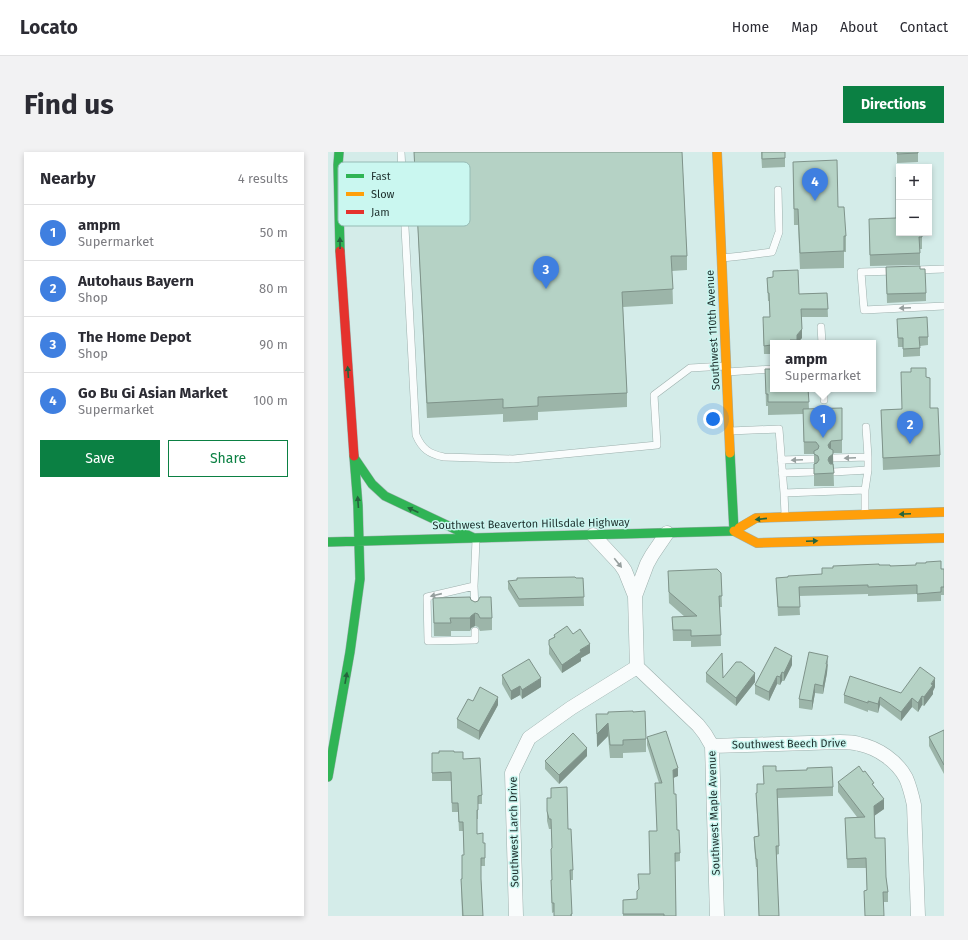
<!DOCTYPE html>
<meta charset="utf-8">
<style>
body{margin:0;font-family:"Fira Sans",sans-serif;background:#f2f2f3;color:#2b2b33}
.controls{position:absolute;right:12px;top:12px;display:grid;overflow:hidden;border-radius:0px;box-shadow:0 2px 6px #0003}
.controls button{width:36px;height:36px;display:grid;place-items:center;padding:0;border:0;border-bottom:1px solid #e1e1e2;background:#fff;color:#2b2b33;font:20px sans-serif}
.you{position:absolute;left:385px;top:267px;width:14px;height:14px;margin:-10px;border:3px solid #fff;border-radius:50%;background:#1a73e8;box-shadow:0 0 0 6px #1a73e833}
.badge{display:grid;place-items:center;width:26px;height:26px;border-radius:50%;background:#0b8043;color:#fff;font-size:13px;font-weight:700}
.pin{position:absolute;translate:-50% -33px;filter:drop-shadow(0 1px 2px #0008)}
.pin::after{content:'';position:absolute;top:21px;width:14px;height:12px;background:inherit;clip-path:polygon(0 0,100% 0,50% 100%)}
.popup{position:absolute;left:442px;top:188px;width:106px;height:52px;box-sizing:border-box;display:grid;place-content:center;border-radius:0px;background:#fff;filter:drop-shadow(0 1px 3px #0005);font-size:13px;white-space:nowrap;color:#7c7c81}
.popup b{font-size:15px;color:#2b2b33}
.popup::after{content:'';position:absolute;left:50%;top:100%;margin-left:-8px;border:8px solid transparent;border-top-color:#fff}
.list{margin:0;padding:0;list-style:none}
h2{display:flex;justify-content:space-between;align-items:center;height:52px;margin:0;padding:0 16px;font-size:17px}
h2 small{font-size:13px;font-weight:400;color:#7c7c81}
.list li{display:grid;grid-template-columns:26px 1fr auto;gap:12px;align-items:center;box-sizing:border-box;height:56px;padding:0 16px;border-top:1px solid #e1e1e2}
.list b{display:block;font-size:15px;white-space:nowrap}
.list p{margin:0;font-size:13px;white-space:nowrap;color:#7c7c81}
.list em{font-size:13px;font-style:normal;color:#7c7c81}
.actions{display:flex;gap:8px;padding:12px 16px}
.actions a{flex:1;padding:9px 0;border:1px solid #0b8043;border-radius:0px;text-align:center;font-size:14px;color:#0b8043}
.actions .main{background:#0b8043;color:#fff}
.map{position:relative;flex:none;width:616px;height:764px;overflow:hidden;border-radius:0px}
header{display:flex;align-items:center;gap:24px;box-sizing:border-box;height:56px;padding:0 20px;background:#fff;border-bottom:1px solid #e1e1e2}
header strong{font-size:19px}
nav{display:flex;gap:22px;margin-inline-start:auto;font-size:14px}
.intro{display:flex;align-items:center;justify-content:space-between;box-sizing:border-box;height:96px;padding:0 24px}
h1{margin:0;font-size:28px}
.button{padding:10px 18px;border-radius:0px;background:#0b8043;color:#fff;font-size:14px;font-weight:700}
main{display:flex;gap:24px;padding:0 24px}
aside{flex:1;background:#fff;border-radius:0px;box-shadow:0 2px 6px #0003}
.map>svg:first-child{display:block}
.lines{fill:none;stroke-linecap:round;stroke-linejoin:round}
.lane-casing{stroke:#9db0ad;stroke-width:8}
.street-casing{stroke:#9db0ad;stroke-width:15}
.fast-casing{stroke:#9db0ad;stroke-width:10}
.slow-casing{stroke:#9db0ad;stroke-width:10}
.jam-casing{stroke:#9db0ad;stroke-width:10}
.lane{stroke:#f9fcfc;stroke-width:7}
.street{stroke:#f9fcfc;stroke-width:14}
.fast{stroke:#30b455;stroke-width:9}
.slow{stroke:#ff9f0a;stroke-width:9}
.jam{stroke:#e5322d;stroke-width:9}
.wall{fill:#9cb5a9}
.shaded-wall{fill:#7f938a}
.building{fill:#b5d2c5;stroke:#7f938a}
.oneway{fill:#25643c}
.oneway2{fill:#969f9e}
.labels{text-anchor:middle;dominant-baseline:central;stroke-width:3;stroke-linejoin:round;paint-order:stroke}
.street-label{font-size:11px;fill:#1d2e2c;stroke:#caf7f0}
.key{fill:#caf7f0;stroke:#96bbb5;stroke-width:1}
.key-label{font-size:11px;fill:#1d2e2c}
</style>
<header>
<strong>Locato</strong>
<nav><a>Home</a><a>Map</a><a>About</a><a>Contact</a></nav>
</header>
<div class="intro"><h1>Find us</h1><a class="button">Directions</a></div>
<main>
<aside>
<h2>Nearby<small>4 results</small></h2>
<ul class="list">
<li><span class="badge" style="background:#3f7fe0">1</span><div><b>ampm</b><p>Supermarket</p></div><em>50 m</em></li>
<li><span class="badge" style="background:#3f7fe0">2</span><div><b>Autohaus Bayern</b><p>Shop</p></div><em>80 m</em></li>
<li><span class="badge" style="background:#3f7fe0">3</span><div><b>The Home Depot</b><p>Shop</p></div><em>90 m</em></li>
<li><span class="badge" style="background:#3f7fe0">4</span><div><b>Go Bu Gi Asian Market</b><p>Supermarket</p></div><em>100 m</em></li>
</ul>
<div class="actions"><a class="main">Save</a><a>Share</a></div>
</aside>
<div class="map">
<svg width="616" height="764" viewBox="0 0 616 764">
<rect width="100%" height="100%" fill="#d4ece9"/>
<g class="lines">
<defs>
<path id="lane" d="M 73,0 L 88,283 C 94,297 101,302 116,305 L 185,307 L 329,293 L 326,243 L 362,216 L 398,214
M 394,106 L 413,104 L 444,100 L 451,80 L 450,38
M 588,118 L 616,117
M 568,119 L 533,120 L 536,158 L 616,154
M 493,175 L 494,191
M 399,220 L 445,217
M 496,237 L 496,248
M 402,279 L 451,277 L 456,341 L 537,338 L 537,362
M 505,306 L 540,305
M 453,308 L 486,307
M 505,320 L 540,318
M 454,321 L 486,320
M 537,338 L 540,318 L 540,305 L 538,275
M 456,341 L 457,362
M 146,434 L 99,445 L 100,489 L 147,488 L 147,479
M 147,458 L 146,434 L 148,388"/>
<path id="street" d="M 339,381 L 324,403 L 319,412 L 307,444 L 309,515 L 370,573 L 377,582 L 384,594 L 389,764
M 265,383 L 293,413 L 297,419 L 307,444
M 384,594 L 512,590 C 518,590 525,590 531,592 C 550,596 569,609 578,626 C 582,635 584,644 586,653 L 590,764
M 188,764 L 184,621 L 201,586 L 243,556 L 309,515"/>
<path id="fast" d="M 11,0 L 10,13 L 12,99
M 402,301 L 406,379
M 27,307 L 44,332 L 57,344 L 146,386
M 0,390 L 406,379 L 411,376
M 0,625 L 22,500 L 32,427 L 30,354 L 26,304"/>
<path id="slow" d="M 389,0 L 402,301
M 411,376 L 428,366 L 616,360
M 406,379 L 429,391 L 616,386"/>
<path id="jam" d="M 12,99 L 26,304"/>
</defs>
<!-- lane casing -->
<use href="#lane" class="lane-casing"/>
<!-- street casing -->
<use href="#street" class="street-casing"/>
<!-- fast casing -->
<use href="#fast" class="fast-casing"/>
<!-- slow casing -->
<use href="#slow" class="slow-casing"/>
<!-- jam casing -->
<use href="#jam" class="jam-casing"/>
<!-- lane -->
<use href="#lane" class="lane"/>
<!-- street -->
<use href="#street" class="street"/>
<!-- fast -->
<use href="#fast" class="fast"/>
<!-- slow -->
<use href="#slow" class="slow"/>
<!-- jam -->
<use href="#jam" class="jam"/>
</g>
<!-- wall -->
<path class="wall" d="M 86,0 L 354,0 L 359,104 L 359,118 L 344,119 L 345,152 L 295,155 L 299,241 L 299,255 L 210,260 L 210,268 L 175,270 L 175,262 L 99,266 Z
M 433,0 L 457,0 L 457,15 L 434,16 Z
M 569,0 L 590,0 L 590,10 L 569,11 Z
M 465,10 L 510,55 L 518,84 L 518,100 L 516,100 L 516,116 L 472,117 L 470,73 L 466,73 Z
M 541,67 L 594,81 L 594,97 L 592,97 L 592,113 L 542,114 Z
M 558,115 L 592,117 L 598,141 L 598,149 L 559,151 Z
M 439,126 L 471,142 L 499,141 L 500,165 L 474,165 L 474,186 L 469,191 L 445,191 L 445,204 L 443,204 L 443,202 L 436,202 L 435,173 L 442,165 L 441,149 L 440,149 Z
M 569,167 L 600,185 L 600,193 L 592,194 L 592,204 L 575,205 L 575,195 L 570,195 Z
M 437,217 L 480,237 L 481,257 L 514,288 L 514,301 L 505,301 L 506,334 L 486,334 L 486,302 L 476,302 L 475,262 L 440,263 L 440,254 L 438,254 Z
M 598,225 L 602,256 L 612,303 L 612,315 L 555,318 L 553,258 L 573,257 Z
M 551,413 L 616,417 L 616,443 L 613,443 L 613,449 L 589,450 L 589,442 L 540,444 L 540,442 L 471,444 L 472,463 L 450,464 L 448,426 L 494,422 Z
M 340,419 L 393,421 L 394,455 L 392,455 L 393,494 L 363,495 L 363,489 L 345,489 L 344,465 L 357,465 L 341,451 Z
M 248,426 L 255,426 L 256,454 L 191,455 L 180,437 L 180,429 Z
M 105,446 L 143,448 L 147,450 L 150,449 L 164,466 L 164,478 L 152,479 L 150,475 L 147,474 L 143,476 L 142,479 L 123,479 L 123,484 L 106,484 Z
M 245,482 L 262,501 L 253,506 L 253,509 L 234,521 L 221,502 L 221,488 L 226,485 L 226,483 Z
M 500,512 L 499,521 L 495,542 L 487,541 L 484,558 L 471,556 L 471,547 Z
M 464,513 L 456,529 L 454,529 L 452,533 L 449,532 L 441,549 L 427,542 L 427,533 Z
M 378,521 L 395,526 L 427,530 L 408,554 L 378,530 Z
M 174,523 L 213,535 L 194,547 L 192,543 L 183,548 L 174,532 Z
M 607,535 L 605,539 L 605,542 L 596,554 L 594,553 L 590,560 L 584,555 L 573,569 L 552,553 L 550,561 L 540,558 L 540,560 L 516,551 L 516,543 L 573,541 Z
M 170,553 L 151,588 L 129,576 L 129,567 Z
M 268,562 L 318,587 L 318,600 L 295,601 L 295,606 L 282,606 L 280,584 L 269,595 Z
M 616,578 L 616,622 L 601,594 L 601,585 Z
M 319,585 L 350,624 L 345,626 L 346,642 L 349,678 L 352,701 L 352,709 L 347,710 L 348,764 L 295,764 L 295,748 L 309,747 L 309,739 L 322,722 L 329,679 L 327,631 L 331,631 L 319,593 Z
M 126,600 L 135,607 L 154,643 L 154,652 L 150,652 L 150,667 L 149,667 L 149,682 L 155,691 L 157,691 L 157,714 L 153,714 L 153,727 L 155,764 L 134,764 L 133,727 L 134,727 L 136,703 L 135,679 L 131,679 L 130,660 L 124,660 L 123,629 L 104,629 L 104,601 Z
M 259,604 L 231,632 L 217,617 L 217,609 Z
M 435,614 L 448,619 L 505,635 L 505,644 L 450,646 L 451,702 L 448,703 L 451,764 L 431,764 L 429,715 L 428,715 L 426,693 L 426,685 L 430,684 L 428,641 L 429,641 L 429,632 L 436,632 Z
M 510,630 L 546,634 L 556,657 L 546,664 L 547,686 L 558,725 L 560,740 L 560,750 L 555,750 L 539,738 L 538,716 L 519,716 L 517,666 L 529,665 L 510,640 Z
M 223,636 L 240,677 L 245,718 L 245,728 L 242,728 L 244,764 L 226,764 L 226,760 L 224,761 L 223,737 L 223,728 L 224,728 L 223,697 L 224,696 L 223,677 L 221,677 L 219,669 L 219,646 L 223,646 Z"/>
<!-- shaded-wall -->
<path class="shaded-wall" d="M 474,177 L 474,186 L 469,191 L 469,183 Z
M 503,289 L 503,302 L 500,293 Z
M 505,302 L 505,315 L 500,308 L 501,305 Z
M 147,461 L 147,474 L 143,476 L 142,479 L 142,466 L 143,464 Z
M 262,492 L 262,501 L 253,506 L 253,509 L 234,521 L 234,513 L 252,498 Z
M 464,504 L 464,513 L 456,529 L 456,521 Z
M 500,504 L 499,521 L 495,542 L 495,534 Z
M 454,520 L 454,529 L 452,533 L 452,525 Z
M 427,521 L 427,530 L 408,554 L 408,546 Z
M 449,524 L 449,532 L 441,549 L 441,540 Z
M 213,526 L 213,535 L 194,547 L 194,538 Z
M 607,526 L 607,535 L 605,539 L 605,542 L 596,554 L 596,545 Z
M 487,532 L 487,541 L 484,558 L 484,549 Z
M 192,534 L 192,543 L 183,548 L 183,539 Z
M 594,544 L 594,553 L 590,560 L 590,551 Z
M 170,545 L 170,553 L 151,588 L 151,579 Z
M 552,545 L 552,553 L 550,561 L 550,552 Z
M 584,546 L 584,555 L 573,569 L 573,560 Z
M 280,571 L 280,584 L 269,595 L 269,582 Z
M 259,596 L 259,604 L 231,632 L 231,623 Z
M 350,616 L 350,624 L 345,626 L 345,618 Z
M 556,647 L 556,657 L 546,664 L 546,654 Z"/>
<!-- building -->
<path class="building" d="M 86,0 L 354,0 L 359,104 L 343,104 L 345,137 L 294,140 L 299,241 L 210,245 L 210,254 L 175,256 L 175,247 L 99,251 Z
M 434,0 L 457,0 L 457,6 L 434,7 Z
M 569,0 L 590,0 L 590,1 L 569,2 Z
M 509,8 L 510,55 L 516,55 L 518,84 L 516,84 L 516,99 L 472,101 L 470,57 L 466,57 L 465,10 Z
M 568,25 L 571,25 L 571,81 L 594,81 L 594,85 L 591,85 L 592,101 L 542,103 L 541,67 L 568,66 Z
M 592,114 L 592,117 L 597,117 L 598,141 L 559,142 L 558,115 Z
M 470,118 L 471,142 L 499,141 L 500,157 L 473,157 L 474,177 L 469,183 L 469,188 L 462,188 L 462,191 L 445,191 L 445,196 L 443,196 L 443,193 L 436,194 L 435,165 L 442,165 L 441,141 L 440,141 L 439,126 L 445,125 L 445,119 Z
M 599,165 L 600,185 L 591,185 L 592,196 L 575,197 L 575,186 L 570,186 L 569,167 Z
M 583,216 L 598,216 L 598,225 L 602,226 L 602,256 L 610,256 L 612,303 L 555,306 L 553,258 L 574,257 L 573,220 L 583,220 Z
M 437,217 L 445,217 L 445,237 L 480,237 L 481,250 L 440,250 L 440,242 L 438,242 Z
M 514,256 L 514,288 L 503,289 L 500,293 L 501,296 L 505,298 L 505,302 L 501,305 L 500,308 L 502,312 L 505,312 L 506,321 L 486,322 L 486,312 L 489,311 L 491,308 L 490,304 L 486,302 L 486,299 L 490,297 L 491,294 L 488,290 L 476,290 L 475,257 Z
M 613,409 L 613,417 L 616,417 L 616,435 L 613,435 L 613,440 L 589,442 L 589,433 L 540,435 L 540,433 L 471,435 L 472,455 L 450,455 L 448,426 L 460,425 L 460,424 L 494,422 L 494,416 L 505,416 L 505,414 L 551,412 L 551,413 L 562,413 L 562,414 L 588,413 L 588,411 L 598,411 L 598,410 Z
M 389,417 L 393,421 L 394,444 L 391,444 L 393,483 L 363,484 L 363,478 L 345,478 L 344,465 L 369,464 L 341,440 L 340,419 Z
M 247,425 L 248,426 L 255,426 L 256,445 L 191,447 L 180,429 L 189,428 L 189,426 Z
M 142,445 L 143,448 L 147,450 L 150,449 L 152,445 L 163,445 L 164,466 L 152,466 L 150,462 L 147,461 L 143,464 L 142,466 L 122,466 L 123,471 L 106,471 L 105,446 Z
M 239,474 L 245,482 L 252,477 L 262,492 L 252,498 L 253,500 L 234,513 L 221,493 L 221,488 L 227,485 L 226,483 Z
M 447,495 L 464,504 L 456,521 L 454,520 L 452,525 L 449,524 L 441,540 L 427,533 Z
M 481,500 L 500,504 L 498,512 L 499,512 L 495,534 L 487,532 L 484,549 L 471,547 Z
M 394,501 L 395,526 L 408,510 L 413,510 L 427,521 L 408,546 L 378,521 Z
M 201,507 L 213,526 L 194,538 L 192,534 L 183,539 L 174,523 Z
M 592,515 L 607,526 L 603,532 L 605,533 L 596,545 L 594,544 L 590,551 L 584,546 L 573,560 L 552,545 L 550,552 L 540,549 L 540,551 L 516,543 L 522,524 L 573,541 Z
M 152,535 L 170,545 L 151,579 L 129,567 L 140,547 L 145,549 Z
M 305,559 L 305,560 L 317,559 L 318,587 L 295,588 L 295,593 L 282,593 L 280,571 L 269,582 L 268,562 L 280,562 L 280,560 Z
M 616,578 L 616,613 L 601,585 Z
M 338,579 L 350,616 L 345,618 L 346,642 L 348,642 L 349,678 L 351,678 L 352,701 L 347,701 L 348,764 L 336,764 L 336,762 L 295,762 L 295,748 L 309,747 L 309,739 L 311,737 L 310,722 L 322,722 L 321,679 L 329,679 L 327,631 L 334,631 L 319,585 Z
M 245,581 L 259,596 L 231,623 L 217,609 Z
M 111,599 L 126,599 L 126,600 L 135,600 L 135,607 L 152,606 L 154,643 L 150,644 L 150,658 L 149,658 L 149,682 L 155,681 L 155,691 L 157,691 L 157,706 L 153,706 L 153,727 L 155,764 L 135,764 L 133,727 L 134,727 L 134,703 L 136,703 L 135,670 L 131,670 L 130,651 L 124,651 L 123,620 L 104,621 L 104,601 L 111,601 Z
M 435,614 L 448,614 L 448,619 L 479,618 L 479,616 L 504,615 L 505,635 L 449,637 L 451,694 L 448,694 L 451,764 L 431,764 L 429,707 L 428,707 L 426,685 L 431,684 L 428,641 L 429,641 L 429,632 L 436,632 Z
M 531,614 L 535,620 L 537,619 L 546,631 L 544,632 L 556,647 L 546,654 L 547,686 L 557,686 L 558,725 L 560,740 L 555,740 L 556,764 L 537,764 L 536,739 L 539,738 L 538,706 L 519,707 L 517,666 L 537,665 L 510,630 Z
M 239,635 L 240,677 L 243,677 L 245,718 L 242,718 L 244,762 L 243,762 L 243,764 L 226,764 L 226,751 L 224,751 L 223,728 L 224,728 L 223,697 L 224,696 L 223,667 L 221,667 L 219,659 L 219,646 L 223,646 L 223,636 Z"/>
<!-- one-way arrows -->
<defs><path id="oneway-solid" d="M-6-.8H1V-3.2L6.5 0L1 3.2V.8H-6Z"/></defs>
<g class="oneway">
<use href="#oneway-solid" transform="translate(12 91) rotate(-91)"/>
<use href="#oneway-solid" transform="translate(20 220) rotate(-94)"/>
<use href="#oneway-solid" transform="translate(30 350) rotate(-94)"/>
<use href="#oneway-solid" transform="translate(85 358) rotate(-155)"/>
<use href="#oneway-solid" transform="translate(577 362) rotate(178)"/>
<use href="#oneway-solid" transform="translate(433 367) rotate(174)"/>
<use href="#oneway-solid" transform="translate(484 389) rotate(-2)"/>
<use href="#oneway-solid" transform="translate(18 526) rotate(-80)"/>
</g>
<g class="oneway2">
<use href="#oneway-solid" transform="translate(577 156) rotate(177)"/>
<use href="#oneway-solid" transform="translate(522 306) rotate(178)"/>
<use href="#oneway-solid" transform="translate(469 308) rotate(178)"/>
<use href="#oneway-solid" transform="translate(290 411) rotate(51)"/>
<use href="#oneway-solid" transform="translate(108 443) rotate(167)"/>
</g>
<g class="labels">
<!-- street labels -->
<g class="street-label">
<text transform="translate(385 178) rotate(-93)">Southwest 110th Avenue</text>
<text transform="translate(203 372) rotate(-1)">Southwest Beaverton Hillsdale Highway</text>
<text transform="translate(461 592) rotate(-1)">Southwest Beech Drive</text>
<text transform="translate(386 661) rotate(-92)">Southwest Maple Avenue</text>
<text transform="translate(186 680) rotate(-91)">Southwest Larch Drive</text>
</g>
</g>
<!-- legend -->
<rect x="10" y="10" width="132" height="64" rx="6" class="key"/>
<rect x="18" y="22" width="18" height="4" fill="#30b455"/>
<rect x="18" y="40" width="18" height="4" fill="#ff9f0a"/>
<rect x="18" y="58" width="18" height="4" fill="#e5322d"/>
<g class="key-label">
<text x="43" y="28">Fast</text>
<text x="43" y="46">Slow</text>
<text x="43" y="64">Jam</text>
</g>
</svg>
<div class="controls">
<button>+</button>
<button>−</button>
</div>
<div class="you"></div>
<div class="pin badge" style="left:495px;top:286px;background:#3f7fe0">1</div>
<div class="popup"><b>ampm</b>Supermarket</div>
<div class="pin badge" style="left:582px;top:292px;background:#3f7fe0">2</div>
<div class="pin badge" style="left:218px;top:137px;background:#3f7fe0">3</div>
<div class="pin badge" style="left:487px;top:49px;background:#3f7fe0">4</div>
</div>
</main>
